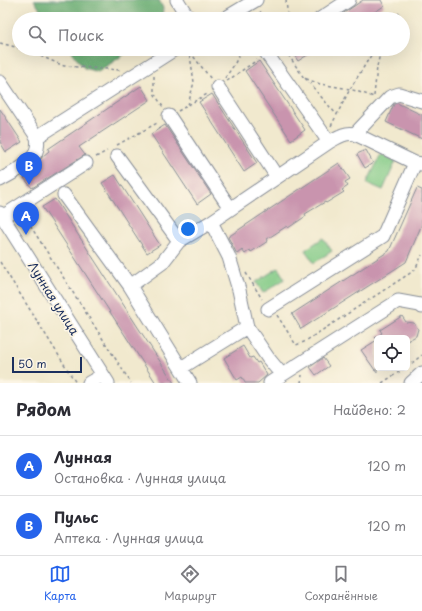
<!DOCTYPE html>
<html lang="ru">
<meta charset="utf-8">
<style>
body{margin:0;font-family:"Playpen Sans",sans-serif;background:#f2f2f3;color:#2b2b33}
.controls{position:absolute;right:12px;bottom:12px;display:grid;overflow:hidden;border-radius:6px;box-shadow:0 4px 16px #0002}
.controls button{width:36px;height:36px;display:grid;place-items:center;padding:0;border:0;border-bottom:1px solid #e1e1e2;background:#fff;color:#2b2b33;font:20px sans-serif}
.scale{position:absolute;left:12px;bottom:10px;width:70px;box-sizing:border-box;padding-left:4px;border:2px solid #1b2f5e;border-top:0;font-size:11px;line-height:14px;white-space:nowrap;color:#1b2f5e;-webkit-text-stroke:3px #fcf5e5;paint-order:stroke}
.you{position:absolute;left:188px;top:229px;width:14px;height:14px;margin:-10px;border:3px solid #fff;border-radius:50%;background:#1a73e8;box-shadow:0 0 0 6px #1a73e833}
.badge{display:grid;place-items:center;width:26px;height:26px;border-radius:50%;background:#2563eb;color:#fff;font-size:13px;font-weight:700}
.pin{position:absolute;translate:-50% -33px;filter:drop-shadow(0 1px 2px #0008)}
.pin::after{content:'';position:absolute;top:21px;width:14px;height:12px;background:inherit;clip-path:polygon(0 0,100% 0,50% 100%)}
.list{margin:0;padding:0;list-style:none}
h2{display:flex;justify-content:space-between;align-items:center;height:52px;margin:0;padding:0 16px;font-size:17px}
h2 small{font-size:13px;font-weight:400;color:#7c7c81}
.list li{display:grid;grid-template-columns:26px 1fr auto;gap:12px;align-items:center;box-sizing:border-box;height:60px;padding:0 16px;border-top:1px solid #e1e1e2}
.list b{display:block;font-size:15px;white-space:nowrap}
.list p{margin:0;font-size:13px;white-space:nowrap;color:#7c7c81}
.list em{font-size:13px;font-style:normal;color:#7c7c81}
.icon{flex:none;width:22px;height:22px;fill:none;stroke:currentColor;stroke-width:2;stroke-linecap:round;stroke-linejoin:round}
.map{position:relative;flex:none;width:422px;height:383px;overflow:hidden}
.search{position:absolute;background:#fff;box-shadow:0 4px 16px #0002;left:12px;right:12px;top:12px;height:44px;display:flex;align-items:center;gap:10px;box-sizing:border-box;padding:0 14px;border-radius:22px;color:#7c7c81;font-size:15px}
.sheet{height:172px;background:#fff}
nav{display:flex;justify-content:space-around;align-items:center;box-sizing:border-box;height:56px;border-top:1px solid #e1e1e2;background:#fff;font-size:11px;color:#7c7c81}
nav a{display:grid;justify-items:center;gap:2px}
nav .on{color:#2563eb}
.map>svg:first-child{display:block}
.green{fill:#82ca86;stroke:#4e7c72}
.forest{fill:#69ae73;stroke:#426e68}
.building{fill:#c994ae}
.lines{fill:none;stroke-linecap:round;stroke-linejoin:round}
.minor-casing{stroke:#868c96;stroke-width:15}
.path{stroke:#868c96;stroke-width:1.5;stroke-dasharray:3 3;stroke-linecap:butt}
.minor{stroke:#fff;stroke-width:13}
.labels{text-anchor:middle;dominant-baseline:central;stroke-width:3.5;stroke-linejoin:round;paint-order:stroke}
.street-label{font-size:12px;fill:#1b2f5e;stroke:#fcf5e5}
</style>
<div class="map">
<svg width="422" height="383" viewBox="0 0 422 383">
<rect width="100%" height="100%" fill="#fcf5e5"/>
<filter id="ink" filterUnits="userSpaceOnUse"><feTurbulence type="fractalNoise" baseFrequency=".025" numOctaves="2"/><feDisplacementMap in="SourceGraphic" scale="8" xChannelSelector="R" yChannelSelector="G"/><feConvolveMatrix kernelMatrix="1 2 1 2 8 2 1 2 1" color-interpolation-filters="sRGB"/></filter>
<filter id="wash" filterUnits="userSpaceOnUse"><feTurbulence type="fractalNoise" baseFrequency=".012" numOctaves="4" result="noise"/><feDisplacementMap in="SourceGraphic" scale="16" xChannelSelector="R" yChannelSelector="G"/><feGaussianBlur stdDeviation="0.9" result="paint"/><feColorMatrix in="noise" values="0 0 0 0 0 0 0 0 0 0 0 0 0 0 0 0 0 1.4 0 .05"/><feComposite in="paint" operator="in"/></filter>
<g filter="url(#wash)">
<rect width="100%" height="100%" fill="#f1e9ce"/>
<!-- green -->
<path class="green" d="M 381,154 L 396,161 L 383,190 L 367,183 Z
M 323,238 L 332,251 L 314,263 L 305,250 Z
M 278,268 L 285,279 L 263,293 L 256,282 Z"/>
<!-- forest -->
<path class="forest" d="M 34,0 L 159,0 L 163,8 L 162,19 L 46,19 Z
M 69,49 L 132,49 L 98,72 L 84,68 Z"/>
<g id="blocks">
<!-- building -->
<path class="building" d="M 363,0 L 381,0 L 384,6 L 364,19 L 335,19 Z
M 290,49 L 317,49 L 298,61 Z
M 259,61 L 305,130 L 291,140 L 245,71 Z
M 141,86 L 150,100 L 79,147 L 85,155 L 32,188 L 24,178 L 36,170 L 35,167 L 43,156 L 49,151 L 48,149 Z
M 212,94 L 257,163 L 244,172 L 199,102 Z
M 397,103 L 422,115 L 422,139 L 386,122 L 394,104 Z
M 0,109 L 22,142 L 6,152 L 0,142 Z
M 165,125 L 211,194 L 197,204 L 151,134 Z
M 366,150 L 373,163 L 365,168 L 357,154 Z
M 339,163 L 350,179 L 345,182 L 348,186 L 342,190 L 344,192 L 326,203 L 325,202 L 305,214 L 306,216 L 288,228 L 287,226 L 267,239 L 268,241 L 251,252 L 250,250 L 245,254 L 242,250 L 237,254 L 228,237 Z
M 115,175 L 160,245 L 147,253 L 102,183 Z
M 417,188 L 422,190 L 422,224 L 406,262 L 301,329 L 292,314 L 389,251 Z
M 55,199 L 174,383 L 156,383 L 42,207 Z
M 402,316 L 406,322 L 414,323 L 418,329 L 416,336 L 407,341 L 407,338 L 375,338 L 382,333 L 380,330 Z
M 377,340 L 377,373 L 361,350 Z
M 243,346 L 250,358 L 253,357 L 257,363 L 259,362 L 267,375 L 258,383 L 245,383 L 242,377 L 237,380 L 224,358 Z
M 323,358 L 329,366 L 316,375 L 310,367 Z"/>
</g>
</g>
<g filter="url(#ink)">
<use href="#blocks" fill-opacity="0" stroke="#868c96" stroke-width="1"/>
<g class="lines">
<defs>
<path id="minor" d="M 177,0 L 189,19
M 224,19 L 256,0
M 320,19 L 349,0
M 0,82 L 37,137 C 42,161 17,170 0,180
M 218,87 L 277,177
M 169,116 L 230,208
M 355,134 L 390,97 L 399,94 L 422,101
M 37,137 L 175,49
M 329,142 C 338,137 345,132 355,134 L 415,163 L 422,164
M 117,156 L 179,241 L 211,222 L 229,257 L 239,290 L 247,327 L 268,358 L 282,375 L 270,383
M 64,195 L 130,286 L 190,383
M 0,213 L 108,383
M 2,217 L 86,163
M 211,222 L 329,142 L 267,54 L 274,49
M 130,286 L 162,263 L 179,241
M 268,309 L 383,236 L 415,163
M 181,368 L 247,327
M 282,375 L 398,301 L 420,305 L 422,307
M 89,383 L 103,375
M 411,383 L 422,373"/>
</defs>
<!-- minor casing -->
<use href="#minor" class="minor-casing"/>
<!-- path -->
<path class="path" d="M 286,0 L 288,19
M 256,19 L 262,10
M 395,19 L 399,13
M 0,43 L 19,48
M 24,49 L 64,66 L 121,70
M 232,49 L 257,52
M 285,50 L 304,78 L 320,84 L 350,89 L 374,97
M 190,52 L 211,79
M 154,76 L 154,93 L 163,107
M 225,78 L 234,65 L 242,49
M 305,78 L 336,114
M 227,81 L 257,60
M 374,96 L 377,67 L 381,49
M 188,105 L 194,82 L 189,49
M 178,111 L 209,93
M 331,126 L 350,89 L 375,49
M 117,145 L 159,122
M 96,157 L 107,151
M 24,216 L 131,383
M 0,262 L 76,383
M 246,273 L 262,299
M 277,315 L 296,345 L 304,342 L 415,270 L 422,255
M 407,367 L 422,355
M 301,383 L 302,375
M 382,383 L 405,368"/>
<!-- minor -->
<use href="#minor" class="minor"/>
</g>
</g>
<g class="labels">
<!-- street labels -->
<g class="street-label">
<text transform="translate(54 298) rotate(58)">Лунная улица</text>
</g>
</g>
</svg>
<div class="controls">
<button><svg class="icon" aria-label="locate" viewBox="0 0 24 24"><circle cx="12" cy="12" r="6"/><path d="M12 2v4M12 18v4M2 12h4M18 12h4"/></svg></button>
</div>
<div class="scale">50 m</div>
<div class="you"></div>
<div class="pin badge" style="left:26px;top:235px">A</div>
<div class="pin badge" style="left:29px;top:185px">B</div>
<div class="search"><svg class="icon" aria-label="search" viewBox="0 0 24 24"><circle cx="10" cy="10" r="6"/><path d="M15 15l6 6"/></svg>Поиск</div>
</div>
<section class="sheet">
<h2>Рядом<small>Найдено: 2</small></h2>
<ul class="list">
<li><span class="badge">A</span><div><b>Лунная</b><p>Остановка · Лунная улица</p></div><em>120 m</em></li>
<li><span class="badge">B</span><div><b>Пульс</b><p>Аптека · Лунная улица</p></div><em>120 m</em></li>
</ul>
</section>
<nav>
<a class="on"><svg class="icon" aria-label="map" viewBox="0 0 24 24"><path d="M3 6l6-2 6 2 6-2v14l-6 2-6-2-6 2zM9 4v14M15 6v14"/></svg>Карта</a>
<a><svg class="icon" aria-label="directions" viewBox="0 0 24 24"><path d="M12 3l9 9-9 9-9-9zM9 14v-3h6M13 9l2 2-2 2"/></svg>Маршрут</a>
<a><svg class="icon" aria-label="saved" viewBox="0 0 24 24"><path d="M7 4h10v16l-5-4-5 4z"/></svg>Сохранённые</a>
</nav>
